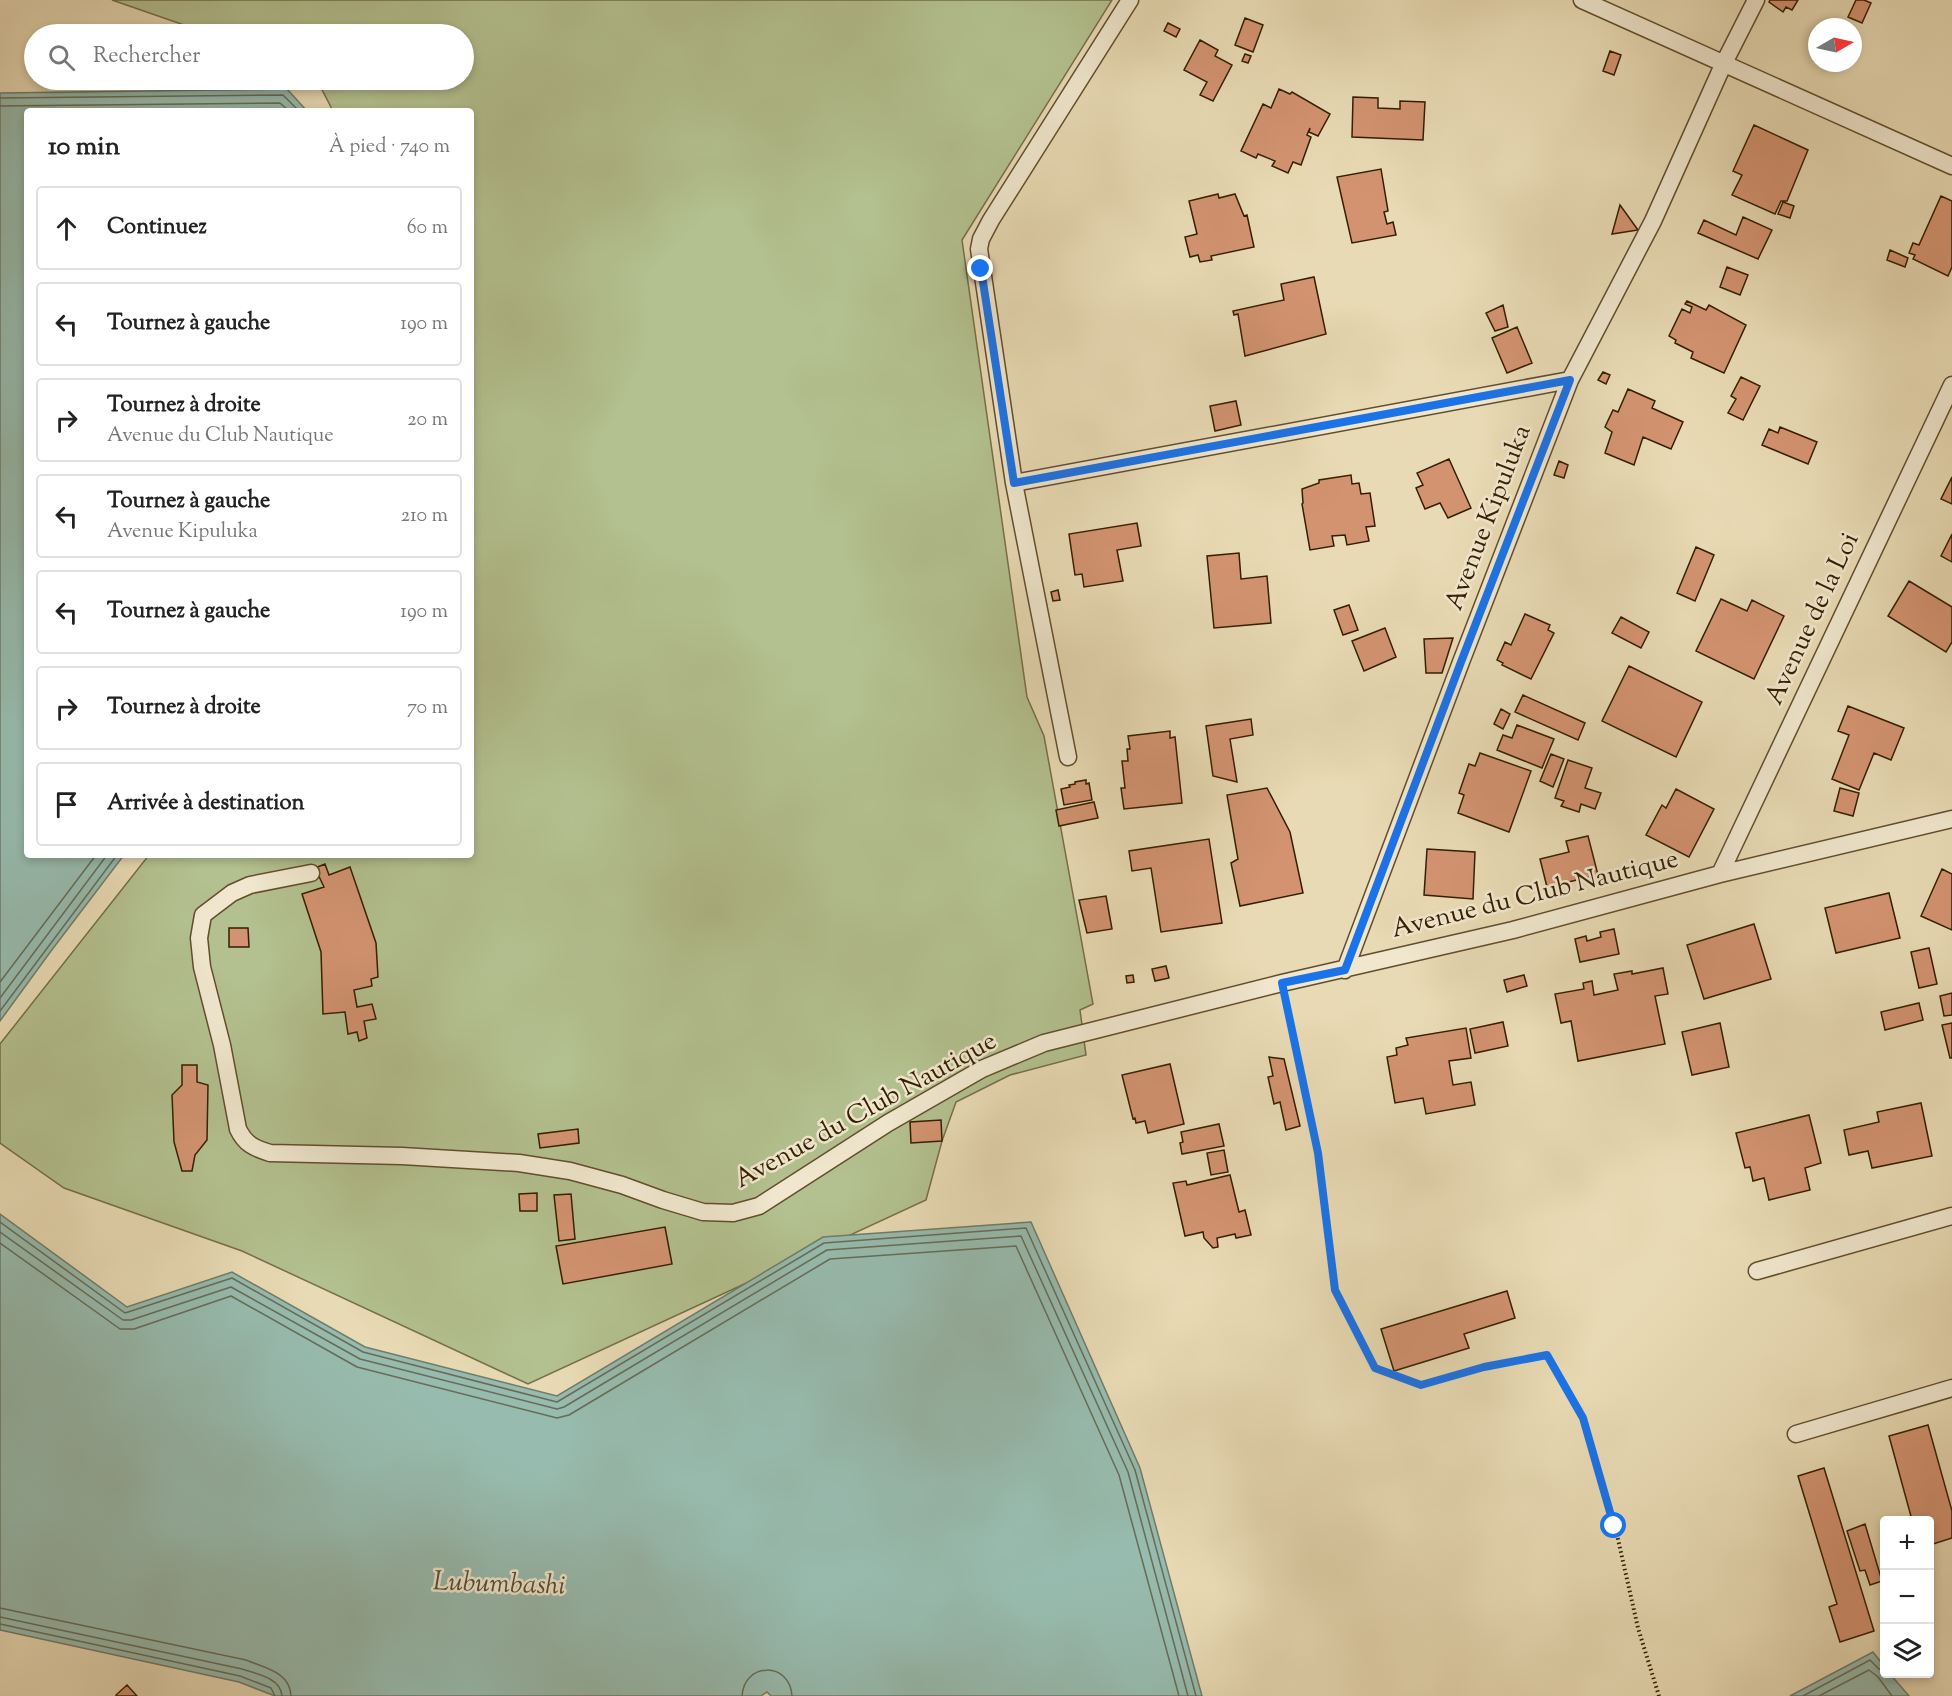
<!DOCTYPE html>
<html lang="fr">
<meta charset="utf-8">
<style>
body{margin:0;font-family:"Sorts Mill Goudy",serif;background:#f6f6f6;color:#222}
.controls{position:absolute;right:18px;bottom:18px;display:grid;overflow:hidden;border-radius:6px;box-shadow:0 3px 9px #0003}
.controls button{width:54px;height:54px;display:grid;place-items:center;padding:0;border:0;border-bottom:2px solid #e0e0e0;background:#fff;color:#222;font:30px sans-serif}
.compass{position:absolute;left:1808px;top:18px;width:54px;height:54px;border-radius:50%;background:#fff;box-shadow:0 3px 9px #0003;rotate:81deg}
.stop{position:absolute;width:18px;height:18px;margin:-14px;border:4px solid #1a73e8;border-radius:50%;background:#fff}
.stop.end{background:#1a73e8;border-color:#fff;box-shadow:0 2px 6px #0008}
.list{margin:0;padding:0;list-style:none}
h2{display:flex;justify-content:space-between;align-items:center;height:78px;margin:0;padding:0 24px;font-size:26px}
h2 small{font-size:20px;font-weight:400;color:#767676}
.list li{display:grid;grid-template-columns:39px 1fr auto;gap:18px;align-items:center;box-sizing:border-box;height:84px;margin:0 12px 12px;padding:0 12px;border:2px solid #e0e0e0;border-radius:6px}
.list b{display:block;font-size:22px;white-space:nowrap}
.list p{margin:0;font-size:20px;white-space:nowrap;color:#767676}
.list em{font-size:20px;font-style:normal;color:#767676}
.icon{flex:none;width:33px;height:33px;fill:none;stroke:currentColor;stroke-width:2;stroke-linecap:round;stroke-linejoin:round}
.map{position:relative;flex:none;width:1952px;height:1696px;overflow:hidden}
.search{position:absolute;background:#fff;box-shadow:0 3px 9px #0003;left:24px;top:24px;width:450px;height:66px;display:flex;align-items:center;gap:15px;box-sizing:border-box;padding:0 21px;border-radius:33px;color:#767676;font-size:22px}
.panel{position:absolute;background:#fff;box-shadow:0 3px 9px #0003;left:24px;top:108px;width:450px;height:750px;border-radius:6px}
.map>svg:first-child{display:block}
.green{fill:#b3c08f;stroke:#746f48;stroke-width:1.5}
.water{fill:#97bbae;stroke:#707c68;stroke-width:1.5}
.lines{fill:none;stroke-linecap:round;stroke-linejoin:round}
.shore{stroke:#666c57;stroke-width:1.5}
.building{fill:#d39371;stroke:#351e00;stroke-width:1.5}
.minor-casing{stroke:#624d2d;stroke-width:19}
.path{stroke:#351e00;stroke-width:4;stroke-dasharray:1.5 3;stroke-linecap:butt}
.minor{stroke:#f0e7ce;stroke-width:16}
.route{stroke:#1a73e8;stroke-width:8}
.labels{text-anchor:middle;dominant-baseline:central;stroke-width:5;stroke-linejoin:round;paint-order:stroke}
.street-label{font-size:26px;fill:#351e00;stroke:#f0e7ce}
.water-label{font-size:27px;font-style:italic;fill:#524d34;stroke:#f0e7ce}
</style>
<div class="map">
<svg width="1952" height="1696" viewBox="0 0 1952 1696">
<rect width="100%" height="100%" fill="#e8dab4"/>
<filter id="stains"><feTurbulence type="fractalNoise" baseFrequency=".00333" numOctaves="4"/><feColorMatrix values="0 0 0 0 .2 0 0 0 0 .09 0 0 0 0 .02 0 0 0 .5 -.17"/></filter>
<radialGradient id="worn" r=".72"><stop offset=".6" stop-color="#630" stop-opacity="0"/><stop offset="1" stop-color="#630" stop-opacity=".3"/></radialGradient>
<!-- green -->
<path class="green" d="M 112,0 L 1112,0 L 962,240 L 1027,697 L 1044,736 L 1093,1004 L 1080,1010 L 1086,1055 L 1010,1075 L 956,1102 L 942,1141 L 926,1200 L 528,1384 L 242,1251 L 64,1188 L 0,1143 L 0,1044 L 149,855 L 471,855 L 471,111 L 333,111 L 317,80 L 464,80 L 464,34 L 210,34 Z"/>
<!-- water -->
<path class="water" d="M 287,89 L 307,111 L 27,111 L 27,855 L 124,855 L 51,951 L 0,1021 L 0,93 Z
M 0,1214 L 127,1307 L 232,1272 L 365,1347 L 557,1396 L 823,1237 L 1031,1222 L 1140,1468 L 1202,1696 L 771,1696 L 767,1692 L 761,1696 L 275,1696 L 239,1682 L 0,1630 Z
M 1873,1652 L 1884,1666 L 1884,1674 L 1890,1674 L 1909,1696 L 1790,1696 Z"/>
<g class="lines">
<!-- shore -->
<path class="shore" d="M 0,98 L 283,95 L 299,111
M 0,106 L 280,103 L 289,111
M 0,982 L 96,855
M 0,998 L 107,855
M 0,1011 L 117,855
M 0,1222 L 125,1313 L 232,1278 L 363,1352 L 557,1402 L 824,1243 L 1026,1228 L 1135,1470 L 1196,1696
M 0,1232 L 123,1320 L 131,1320 L 231,1287 L 360,1359 L 557,1409 L 564,1407 L 827,1250 L 1021,1236 L 1128,1472 L 1188,1696
M 0,1243 L 120,1329 L 134,1329 L 231,1296 L 357,1367 L 557,1418 L 569,1415 L 830,1259 L 1016,1246 L 1119,1475 L 1179,1696
M 0,1608 L 246,1660 C 265,1668 290,1672 291,1696
M 0,1617 L 242,1669 C 257,1674 281,1678 282,1696
M 0,1624 L 240,1676 L 271,1688 L 275,1696
M 742,1696 C 744,1662 790,1661 792,1696
M 1803,1696 L 1870,1660 L 1879,1669 L 1884,1670
M 1819,1696 L 1869,1670 L 1878,1677 L 1892,1696"/>
</g>
<!-- building -->
<path class="building" d="M 1770,0 L 1798,0 L 1792,10 L 1786,7 L 1783,12 L 1769,2 Z
M 1856,0 L 1864,0 L 1871,3 L 1862,23 L 1848,17 Z
M 1245,18 L 1263,25 L 1253,52 L 1235,45 Z
M 1168,23 L 1180,29 L 1176,37 L 1164,31 Z
M 1200,40 L 1218,50 L 1215,56 L 1232,65 L 1213,101 L 1200,95 L 1207,82 L 1184,70 Z
M 1610,51 L 1621,55 L 1614,75 L 1603,71 Z
M 1245,54 L 1251,56 L 1248,63 L 1242,61 Z
M 1279,89 L 1290,94 L 1292,92 L 1330,114 L 1318,136 L 1309,132 L 1310,128 L 1307,135 L 1311,137 L 1301,165 L 1293,162 L 1288,173 L 1272,166 L 1275,161 L 1258,154 L 1256,158 L 1241,151 L 1263,104 L 1271,108 Z
M 1353,97 L 1378,98 L 1378,108 L 1400,109 L 1400,101 L 1425,102 L 1423,140 L 1352,137 Z
M 1754,125 L 1808,150 L 1787,201 L 1781,201 L 1775,214 L 1732,195 L 1742,175 L 1733,171 Z
M 1381,169 L 1388,211 L 1384,212 L 1387,224 L 1393,222 L 1396,235 L 1352,243 L 1337,177 Z
M 1218,194 L 1219,198 L 1235,194 L 1244,216 L 1247,215 L 1254,247 L 1211,256 L 1212,260 L 1200,262 L 1198,255 L 1190,257 L 1185,237 L 1197,234 L 1189,201 Z
M 1941,196 L 1952,201 L 1952,267 L 1948,276 L 1913,259 L 1915,255 L 1909,253 L 1913,243 L 1919,245 Z
M 1783,202 L 1794,206 L 1790,218 L 1778,214 Z
M 1620,205 L 1638,230 L 1612,234 Z
M 1743,217 L 1772,230 L 1758,259 L 1698,233 L 1704,220 L 1736,235 Z
M 1890,250 L 1908,258 L 1905,267 L 1887,260 Z
M 1727,267 L 1748,275 L 1740,295 L 1720,287 Z
M 1314,277 L 1326,334 L 1245,356 L 1238,314 L 1234,315 L 1233,311 L 1284,300 L 1281,284 Z
M 1687,301 L 1706,310 L 1709,305 L 1746,325 L 1724,373 L 1691,358 L 1693,352 L 1675,343 L 1676,340 L 1669,336 L 1682,309 L 1690,313 L 1692,307 L 1685,304 Z
M 1503,305 L 1508,327 L 1495,331 L 1486,313 Z
M 1517,327 L 1532,363 L 1507,373 L 1492,338 Z
M 1603,372 L 1610,375 L 1606,384 L 1598,380 Z
M 1741,377 L 1760,386 L 1743,420 L 1728,413 L 1736,399 L 1731,396 Z
M 1628,389 L 1655,401 L 1652,408 L 1683,422 L 1671,449 L 1643,437 L 1634,465 L 1605,453 L 1612,432 L 1605,427 L 1613,410 L 1618,412 Z
M 1236,401 L 1241,425 L 1215,431 L 1210,406 Z
M 1780,427 L 1817,442 L 1808,464 L 1762,445 L 1769,429 L 1778,433 Z
M 1449,459 L 1471,508 L 1448,518 L 1440,503 L 1425,509 L 1416,488 L 1423,485 L 1417,473 Z
M 1559,461 L 1568,465 L 1564,478 L 1554,475 Z
M 1351,475 L 1352,484 L 1359,483 L 1361,494 L 1370,493 L 1375,526 L 1366,527 L 1369,541 L 1347,545 L 1345,535 L 1332,536 L 1334,546 L 1310,550 L 1302,504 L 1303,503 L 1302,489 L 1319,483 L 1319,480 Z
M 1952,477 L 1952,504 L 1941,499 Z
M 1137,523 L 1141,546 L 1117,550 L 1123,581 L 1084,587 L 1082,574 L 1075,575 L 1069,534 Z
M 1952,534 L 1952,562 L 1941,556 Z
M 1696,547 L 1714,555 L 1695,601 L 1677,593 Z
M 1239,553 L 1241,579 L 1267,576 L 1271,623 L 1214,628 L 1207,556 Z
M 1909,581 L 1952,607 L 1952,642 L 1946,652 L 1888,616 Z
M 1058,590 L 1060,600 L 1053,601 L 1051,592 Z
M 1721,599 L 1747,611 L 1752,600 L 1784,616 L 1754,679 L 1696,651 Z
M 1349,605 L 1358,630 L 1343,635 L 1334,610 Z
M 1525,614 L 1550,625 L 1548,630 L 1554,633 L 1531,679 L 1502,665 L 1503,663 L 1497,660 L 1505,642 L 1511,645 Z
M 1621,617 L 1649,632 L 1641,648 L 1612,633 Z
M 1385,628 L 1396,657 L 1364,671 L 1352,641 Z
M 1453,638 L 1442,673 L 1426,673 L 1424,639 Z
M 1629,666 L 1702,702 L 1676,757 L 1602,721 Z
M 1523,695 L 1585,723 L 1578,740 L 1515,712 Z
M 1848,706 L 1904,728 L 1891,760 L 1874,753 L 1859,790 L 1832,779 L 1849,735 L 1838,731 Z
M 1501,709 L 1510,714 L 1503,729 L 1494,724 Z
M 1251,719 L 1253,735 L 1230,739 L 1237,782 L 1213,776 L 1206,726 Z
M 1517,725 L 1554,739 L 1542,768 L 1497,750 L 1503,735 L 1512,738 Z
M 1170,731 L 1170,738 L 1175,737 L 1182,803 L 1124,809 L 1121,788 L 1125,788 L 1122,761 L 1128,761 L 1127,749 L 1130,749 L 1128,736 Z
M 1480,753 L 1531,771 L 1509,832 L 1458,813 L 1464,795 L 1459,793 L 1469,764 L 1475,766 Z
M 1551,754 L 1564,759 L 1553,787 L 1540,781 Z
M 1568,760 L 1592,768 L 1585,788 L 1601,793 L 1595,809 L 1581,804 L 1579,812 L 1561,806 L 1564,801 L 1555,798 Z
M 1086,780 L 1086,784 L 1089,783 L 1092,800 L 1064,805 L 1061,789 L 1070,787 L 1069,785 L 1075,784 L 1075,782 Z
M 1267,788 L 1290,832 L 1303,893 L 1240,906 L 1231,863 L 1238,859 L 1227,795 Z
M 1840,788 L 1859,793 L 1853,816 L 1834,811 Z
M 1676,789 L 1714,809 L 1689,857 L 1646,835 L 1662,805 L 1666,808 Z
M 1094,802 L 1098,818 L 1059,826 L 1056,810 Z
M 1588,836 L 1598,875 L 1547,887 L 1540,859 L 1569,852 L 1566,841 Z
M 1209,839 L 1222,923 L 1161,932 L 1151,868 L 1132,871 L 1129,851 Z
M 1427,849 L 1475,852 L 1473,899 L 1424,895 Z
M 325,864 L 329,875 L 350,867 L 376,943 L 378,977 L 371,979 L 372,986 L 354,990 L 357,1007 L 372,1004 L 376,1019 L 364,1021 L 367,1038 L 359,1041 L 357,1032 L 348,1034 L 345,1012 L 323,1014 L 321,952 L 302,894 L 324,887 L 315,868 Z
M 1942,869 L 1952,874 L 1952,930 L 1921,916 Z
M 1889,893 L 1900,938 L 1836,953 L 1825,908 Z
M 1106,896 L 1112,929 L 1087,933 L 1079,900 Z
M 1754,924 L 1771,979 L 1704,999 L 1687,945 Z
M 229,928 L 248,928 L 249,947 L 229,947 Z
M 1614,929 L 1619,954 L 1580,962 L 1575,939 L 1586,936 L 1587,941 L 1601,937 L 1600,932 Z
M 1929,948 L 1937,984 L 1919,988 L 1911,952 Z
M 1166,966 L 1169,978 L 1155,981 L 1152,969 Z
M 1663,968 L 1668,994 L 1655,996 L 1665,1044 L 1578,1061 L 1571,1021 L 1561,1023 L 1555,994 L 1584,989 L 1583,983 L 1592,981 L 1594,995 L 1618,990 L 1614,974 L 1632,971 L 1632,974 Z
M 1133,975 L 1134,982 L 1127,983 L 1126,976 Z
M 1524,975 L 1527,986 L 1507,992 L 1504,980 Z
M 1952,993 L 1952,1015 L 1944,1016 L 1940,996 Z
M 1919,1003 L 1923,1020 L 1885,1030 L 1881,1012 Z
M 1503,1022 L 1508,1046 L 1475,1053 L 1470,1029 Z
M 1720,1023 L 1729,1067 L 1692,1075 L 1682,1032 Z
M 1952,1023 L 1952,1058 L 1950,1058 L 1942,1025 Z
M 1466,1028 L 1471,1058 L 1449,1061 L 1453,1085 L 1471,1082 L 1475,1105 L 1426,1114 L 1423,1098 L 1395,1103 L 1387,1057 L 1397,1055 L 1396,1048 L 1408,1045 L 1406,1038 Z
M 1269,1057 L 1284,1059 L 1300,1126 L 1286,1130 L 1280,1102 L 1274,1104 L 1268,1077 L 1273,1076 Z
M 1170,1064 L 1184,1124 L 1148,1133 L 1145,1121 L 1136,1123 L 1135,1118 L 1133,1119 L 1122,1075 Z
M 182,1065 L 197,1065 L 197,1082 L 208,1085 L 207,1140 L 195,1155 L 192,1171 L 182,1171 L 174,1142 L 172,1095 L 182,1085 Z
M 1921,1103 L 1932,1156 L 1872,1168 L 1868,1151 L 1849,1155 L 1844,1130 L 1879,1122 L 1877,1112 Z
M 1809,1115 L 1821,1163 L 1805,1168 L 1810,1190 L 1769,1200 L 1764,1178 L 1753,1181 L 1750,1167 L 1745,1168 L 1736,1133 Z
M 941,1120 L 942,1141 L 911,1143 L 910,1122 Z
M 1219,1124 L 1224,1146 L 1182,1154 L 1180,1143 L 1183,1142 L 1181,1132 Z
M 578,1129 L 579,1143 L 540,1148 L 538,1134 Z
M 1224,1150 L 1228,1172 L 1211,1175 L 1207,1153 Z
M 1230,1175 L 1239,1212 L 1245,1210 L 1251,1235 L 1236,1238 L 1235,1234 L 1217,1238 L 1218,1247 L 1213,1248 L 1204,1238 L 1203,1232 L 1185,1236 L 1173,1183 L 1186,1181 L 1187,1185 Z
M 537,1193 L 537,1211 L 520,1211 L 519,1194 Z
M 571,1194 L 575,1239 L 559,1241 L 554,1195 Z
M 665,1227 L 672,1264 L 563,1284 L 556,1246 Z
M 1507,1291 L 1515,1318 L 1464,1334 L 1469,1348 L 1394,1371 L 1381,1329 Z
M 1928,1425 L 1952,1511 L 1952,1538 L 1930,1545 L 1930,1520 L 1912,1520 L 1889,1436 Z
M 1824,1468 L 1874,1631 L 1840,1642 L 1829,1607 L 1837,1604 L 1798,1476 Z
M 1865,1524 L 1882,1581 L 1870,1585 L 1865,1570 L 1860,1571 L 1847,1531 Z
M 127,1685 L 137,1696 L 116,1696 L 116,1695 Z"/>
<g class="lines">
<defs>
<path id="minor" d="M 1582,0 L 1952,166
M 1014,483 L 1570,380
M 1068,757 L 1014,483 L 979,249 L 981,239 L 991,220 L 1130,0
M 311,873 L 250,885 L 232,893 L 203,915 L 199,938 L 202,967 L 222,1045 L 238,1129 C 245,1144 254,1148 270,1153 L 402,1156 L 519,1163 L 570,1171 L 622,1185 L 663,1200 L 703,1212 L 733,1213 L 759,1206 L 888,1123 L 982,1069 L 1044,1043 L 1282,983 L 1513,930 L 1720,874 L 1952,819
M 1720,874 L 1952,385
M 1345,970 L 1461,662 L 1570,380 L 1653,221 L 1723,65 L 1756,0
M 1757,1271 L 1952,1216
M 1796,1434 L 1952,1388"/>
</defs>
<!-- minor casing -->
<use href="#minor" class="minor-casing"/>
<!-- path -->
<path class="path" d="M 1285,998 L 1318,1153 L 1335,1290 L 1375,1368 L 1421,1385 L 1484,1367 L 1547,1355 L 1583,1418 L 1615,1526 L 1638,1628 L 1659,1696"/>
<!-- minor -->
<use href="#minor" class="minor"/>
</g>
<g class="lines">
<!-- route -->
<path class="route" d="M 981,269 L 1014,483 L 1570,380 L 1461,662 L 1345,970 L 1282,983 L 1318,1153 L 1335,1290 L 1375,1368 L 1421,1385 L 1484,1367 L 1547,1355 L 1583,1418 L 1614,1526"/>
</g>
<g class="labels">
<!-- street labels -->
<g class="street-label">
<text transform="translate(1489 518) rotate(-69)">Avenue Kipuluka</text>
<text transform="translate(1813 619) rotate(-65)">Avenue de la Loi</text>
<text transform="translate(1535 895) rotate(-14)">Avenue du Club Nautique</text>
<text transform="translate(866 1111) rotate(-29)">Avenue du Club Nautique</text>
</g>
<!-- water labels -->
<g class="water-label">
<text transform="translate(499 1585) rotate(2)">Lubumbashi</text>
</g>
</g>
<rect width="100%" height="100%" filter="url(#stains)"/>
<rect width="100%" height="100%" fill="url(#worn)"/>
</svg>
<div class="controls">
<button>+</button>
<button>−</button>
<button><svg class="icon" aria-label="layers" viewBox="0 0 24 24"><path d="M12 4l9 5-9 5-9-5zM3 14l9 5 9-5"/></svg></button>
</div>
<svg class="compass" viewBox="-18 -18 36 36"><path d="M0-13l5 13h-10z" fill="#e53935"/><path d="M0 13l5-13h-10z" fill="#767676"/></svg>
<div class="stop" style="left:1614px;top:1526px"></div>
<div class="stop end" style="left:981px;top:269px"></div>
<div class="search"><svg class="icon" aria-label="search" viewBox="0 0 24 24"><circle cx="10" cy="10" r="6"/><path d="M15 15l6 6"/></svg>Rechercher</div>
<section class="panel">
<h2>10 min<small>À pied · 740 m</small></h2>
<ul class="list">
<li><svg class="icon" aria-label="ahead" viewBox="0 0 24 24"><path d="M12 20V5M6 11l6-6 6 6"/></svg><div><b>Continuez</b></div><em>60 m</em></li>
<li><svg class="icon" aria-label="left" viewBox="0 0 24 24"><path d="M17 20v-9H6M10 6l-5 5 5 5"/></svg><div><b>Tournez à gauche</b></div><em>190 m</em></li>
<li><svg class="icon" aria-label="right" viewBox="0 0 24 24"><path d="M7 20v-9h11M14 6l5 5-5 5"/></svg><div><b>Tournez à droite</b><p>Avenue du Club Nautique</p></div><em>20 m</em></li>
<li><svg class="icon" aria-label="left" viewBox="0 0 24 24"><path d="M17 20v-9H6M10 6l-5 5 5 5"/></svg><div><b>Tournez à gauche</b><p>Avenue Kipuluka</p></div><em>210 m</em></li>
<li><svg class="icon" aria-label="left" viewBox="0 0 24 24"><path d="M17 20v-9H6M10 6l-5 5 5 5"/></svg><div><b>Tournez à gauche</b></div><em>190 m</em></li>
<li><svg class="icon" aria-label="right" viewBox="0 0 24 24"><path d="M7 20v-9h11M14 6l5 5-5 5"/></svg><div><b>Tournez à droite</b></div><em>70 m</em></li>
<li><svg class="icon" aria-label="arrive" viewBox="0 0 24 24"><path d="M6 21V4h12l-3 4 3 4H6"/></svg><div><b>Arrivée à destination</b></div></li>
</ul>
</section>
</div>
